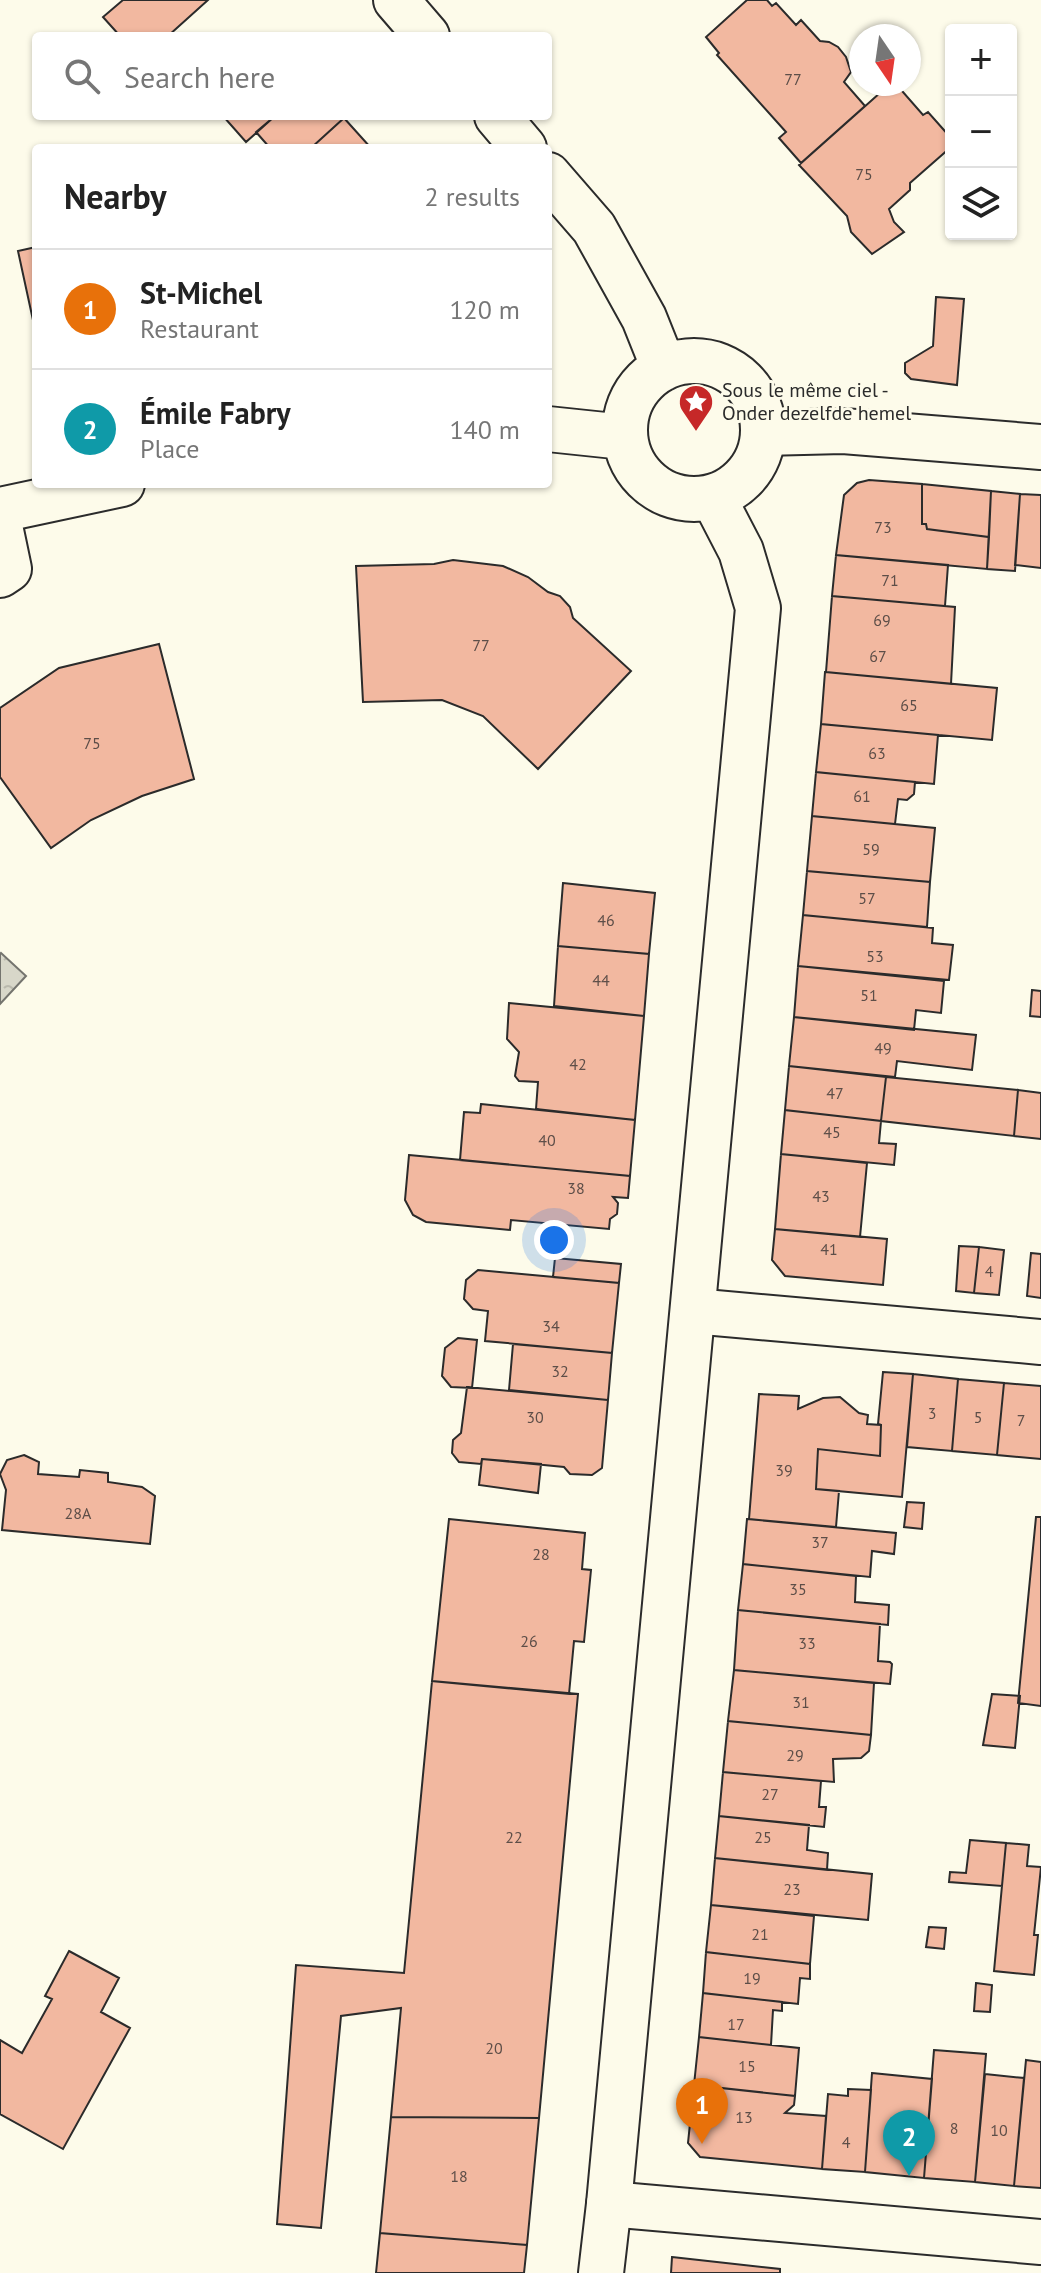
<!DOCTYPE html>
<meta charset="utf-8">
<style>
body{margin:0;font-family:"PT Sans",sans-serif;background:#f2f2f2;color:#222}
.controls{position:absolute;right:24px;top:24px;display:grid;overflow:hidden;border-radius:8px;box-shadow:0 2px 6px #0004}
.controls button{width:72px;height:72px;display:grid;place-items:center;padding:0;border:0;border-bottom:2px solid #e0e0e0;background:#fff;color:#222;font:40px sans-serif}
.compass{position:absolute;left:849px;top:24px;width:72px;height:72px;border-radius:50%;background:#fff;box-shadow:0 2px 6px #0004;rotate:167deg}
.you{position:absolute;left:554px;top:1240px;width:28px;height:28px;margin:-20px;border:6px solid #fff;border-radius:50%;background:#1a73e8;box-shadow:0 0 0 12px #1a73e833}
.badge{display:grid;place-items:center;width:52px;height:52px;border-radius:50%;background:#db2777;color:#fff;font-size:26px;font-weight:700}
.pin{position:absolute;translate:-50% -66px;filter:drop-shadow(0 2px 4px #0008)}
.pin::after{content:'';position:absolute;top:42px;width:28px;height:24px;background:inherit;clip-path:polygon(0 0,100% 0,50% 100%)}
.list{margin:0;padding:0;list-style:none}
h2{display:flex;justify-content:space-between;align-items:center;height:104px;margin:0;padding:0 32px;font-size:34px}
h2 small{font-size:26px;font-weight:400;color:#767676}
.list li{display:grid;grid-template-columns:52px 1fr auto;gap:24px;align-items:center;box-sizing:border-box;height:120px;padding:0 32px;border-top:2px solid #e0e0e0}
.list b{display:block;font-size:30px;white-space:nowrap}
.list p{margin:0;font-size:26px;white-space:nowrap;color:#767676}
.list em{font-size:26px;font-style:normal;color:#767676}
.icon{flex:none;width:44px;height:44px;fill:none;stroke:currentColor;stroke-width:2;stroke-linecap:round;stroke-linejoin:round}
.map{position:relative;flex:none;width:1041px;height:2273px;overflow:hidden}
.search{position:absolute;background:#fff;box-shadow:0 2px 6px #0004;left:32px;top:32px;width:520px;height:88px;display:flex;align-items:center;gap:20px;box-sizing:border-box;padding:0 28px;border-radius:8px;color:#767676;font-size:30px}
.panel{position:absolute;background:#fff;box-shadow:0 2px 6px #0004;left:32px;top:144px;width:520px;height:344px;border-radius:8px}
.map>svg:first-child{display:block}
.water{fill:url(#water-ripples);stroke:#74746e;stroke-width:2}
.building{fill:#f2b8a0;stroke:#2b2b2b;stroke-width:2}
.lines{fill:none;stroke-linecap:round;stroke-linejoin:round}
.minor-casing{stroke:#2b2b2b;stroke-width:48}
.tertiary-casing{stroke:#2b2b2b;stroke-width:48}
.minor{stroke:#fdfbea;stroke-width:44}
.tertiary{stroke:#fdfbea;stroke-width:44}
.labels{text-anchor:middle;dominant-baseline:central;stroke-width:6;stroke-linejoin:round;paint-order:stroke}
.number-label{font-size:16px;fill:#5d4e48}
.poi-label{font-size:20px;fill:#2b2b2b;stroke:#fdfbea;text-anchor:start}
</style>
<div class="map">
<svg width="1041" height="2273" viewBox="0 0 1041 2273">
<defs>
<pattern id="water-ripples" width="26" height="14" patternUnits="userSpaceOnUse" patternTransform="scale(2)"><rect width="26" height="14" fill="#d8d7c9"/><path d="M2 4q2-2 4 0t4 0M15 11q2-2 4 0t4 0" fill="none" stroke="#bab9ad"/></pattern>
</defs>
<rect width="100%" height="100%" fill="#fdfbea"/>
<!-- water -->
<path class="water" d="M 1,953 L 26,976 L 0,1004 L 0,954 Z"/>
<!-- building -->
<path class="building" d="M 123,0 L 208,0 L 168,36 L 120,36 L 103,17 Z
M 747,0 L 767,0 L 772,6 L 776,3 L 796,25 L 801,20 L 820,41 L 829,42 L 838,47 L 846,57 L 851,72 L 844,82 L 865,106 L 801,163 L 779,138 L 786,132 L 717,55 L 719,53 L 706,37 Z
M 890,84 L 896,84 L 923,115 L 928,112 L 951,138 L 951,147 L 910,183 L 910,190 L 889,209 L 894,222 L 904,232 L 872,254 L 851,232 L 847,216 L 799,165 Z
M 223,116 L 275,116 L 246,142 Z
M 275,116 L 342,116 L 344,118 L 311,148 L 270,148 L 256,132 Z
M 344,118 L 371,148 L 311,148 Z
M 36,247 L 36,334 L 18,251 Z
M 936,297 L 964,299 L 957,385 L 911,379 L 905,373 L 905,363 L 933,346 Z
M 869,480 L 922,484 L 922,524 L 926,524 L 927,529 L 989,537 L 987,569 L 836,555 L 844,495 L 857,483 Z
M 922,484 L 991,491 L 989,537 L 927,529 L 926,524 L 922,524 Z
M 991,491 L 1020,494 L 1015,571 L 987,569 Z
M 1020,494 L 1041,495 L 1041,568 L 1015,565 Z
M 836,555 L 948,565 L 945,606 L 832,596 Z
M 453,560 L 503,566 L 528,577 L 548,592 L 560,596 L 570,607 L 573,618 L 631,671 L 538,769 L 483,716 L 442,700 L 363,702 L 356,566 L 434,564 Z
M 832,596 L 955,607 L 951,684 L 826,672 Z
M 159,644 L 194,779 L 142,796 L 91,820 L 51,848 L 0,777 L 0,708 L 59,668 Z
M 825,672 L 997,688 L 992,740 L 821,724 Z
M 821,724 L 938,735 L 934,784 L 816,772 Z
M 816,772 L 915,782 L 914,794 L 907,800 L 898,799 L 895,824 L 812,816 Z
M 812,816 L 935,828 L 930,882 L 807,871 Z
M 807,871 L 930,882 L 927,927 L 803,915 Z
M 563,883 L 655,893 L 649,954 L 558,946 Z
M 803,915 L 933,928 L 932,943 L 953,945 L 949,980 L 798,966 Z
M 558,946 L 649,954 L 644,1016 L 554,1006 Z
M 798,966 L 944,981 L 941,1013 L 916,1010 L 914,1030 L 794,1017 Z
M 1032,990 L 1041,991 L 1041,1017 L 1030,1016 Z
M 509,1003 L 644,1016 L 635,1120 L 536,1109 L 538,1082 L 519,1081 L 515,1076 L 519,1052 L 507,1039 Z
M 794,1017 L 976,1035 L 972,1070 L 897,1061 L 895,1077 L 789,1066 Z
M 789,1066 L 886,1077 L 881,1121 L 785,1110 Z
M 886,1077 L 1018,1090 L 1014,1136 L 881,1121 Z
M 1018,1090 L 1041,1093 L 1041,1139 L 1014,1136 Z
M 481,1104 L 635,1120 L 630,1176 L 460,1160 L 464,1112 L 480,1113 Z
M 785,1110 L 881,1121 L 879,1143 L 896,1144 L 894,1165 L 781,1154 Z
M 781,1154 L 867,1163 L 860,1237 L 775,1229 Z
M 409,1155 L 630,1176 L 628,1198 L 613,1197 L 618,1203 L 617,1214 L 610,1219 L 609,1229 L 511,1220 L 510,1230 L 426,1222 L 413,1215 L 405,1200 Z
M 775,1229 L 887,1239 L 883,1285 L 785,1276 L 772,1260 Z
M 959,1246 L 979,1247 L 974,1293 L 956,1291 Z
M 979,1247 L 1004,1250 L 999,1295 L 974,1293 Z
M 1031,1253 L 1041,1254 L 1041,1298 L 1027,1296 Z
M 555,1258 L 621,1264 L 619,1283 L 553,1277 Z
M 478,1270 L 619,1283 L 612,1353 L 485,1341 L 488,1311 L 473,1309 L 464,1299 L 466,1280 Z
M 458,1338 L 477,1340 L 472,1388 L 451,1387 L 442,1376 L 445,1348 Z
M 513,1344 L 612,1353 L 608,1400 L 509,1390 Z
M 883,1372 L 913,1374 L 902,1497 L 816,1489 L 818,1449 L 880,1456 L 881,1425 L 878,1424 Z
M 913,1374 L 958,1379 L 952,1451 L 907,1447 Z
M 958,1379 L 1004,1383 L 997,1455 L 952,1451 Z
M 1004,1383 L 1041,1386 L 1041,1459 L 997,1455 Z
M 467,1387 L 608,1400 L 602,1468 L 592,1475 L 570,1474 L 564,1467 L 482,1459 L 481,1464 L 459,1462 L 452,1453 L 453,1440 L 461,1433 Z
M 759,1394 L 799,1396 L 798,1409 L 823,1398 L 840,1397 L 859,1413 L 868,1415 L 867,1424 L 881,1425 L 880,1456 L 818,1449 L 816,1489 L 839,1491 L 836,1527 L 749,1519 Z
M 24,1455 L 39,1462 L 38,1474 L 79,1477 L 80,1470 L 108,1473 L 108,1482 L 142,1487 L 155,1496 L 150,1544 L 2,1530 L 6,1490 L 0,1474 L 7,1460 Z
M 482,1459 L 541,1464 L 538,1493 L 479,1485 Z
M 907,1502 L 924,1503 L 922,1529 L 904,1527 Z
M 1036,1517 L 1041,1517 L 1041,1706 L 1018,1703 Z
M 449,1519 L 585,1533 L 582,1569 L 591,1570 L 584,1642 L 574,1641 L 569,1694 L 432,1681 Z
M 747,1519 L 896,1533 L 894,1554 L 872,1551 L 870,1577 L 743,1564 Z
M 743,1564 L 856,1576 L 855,1602 L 889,1605 L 888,1625 L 738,1610 Z
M 738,1610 L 880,1624 L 878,1661 L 890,1662 L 892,1664 L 890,1684 L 734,1670 Z
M 734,1670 L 874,1683 L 871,1735 L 728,1721 Z
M 432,1681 L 578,1694 L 539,2118 L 391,2117 L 401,2008 L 341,2016 L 321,2228 L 277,2224 L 296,1965 L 404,1973 Z
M 992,1694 L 1020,1696 L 1015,1748 L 983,1745 Z
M 728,1721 L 871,1735 L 869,1751 L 861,1758 L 833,1759 L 834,1782 L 723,1772 Z
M 723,1772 L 821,1781 L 819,1807 L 826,1807 L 824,1827 L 719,1816 Z
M 719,1816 L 809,1825 L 807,1850 L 828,1853 L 827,1870 L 715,1858 Z
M 970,1840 L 1006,1843 L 1002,1886 L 949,1882 L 950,1872 L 966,1873 Z
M 1006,1843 L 1029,1845 L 1027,1866 L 1041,1867 L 1034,1935 L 1038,1935 L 1034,1975 L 994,1971 Z
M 715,1858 L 872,1874 L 868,1920 L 711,1905 Z
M 711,1905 L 814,1916 L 810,1964 L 706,1952 Z
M 929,1927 L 946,1928 L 944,1949 L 926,1947 Z
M 69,1951 L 119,1978 L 101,2012 L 130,2028 L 63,2149 L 0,2114 L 0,2040 L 22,2053 L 52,1999 L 45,1996 Z
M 706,1952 L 810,1964 L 810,1979 L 800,1978 L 798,2004 L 703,1993 Z
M 976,1983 L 992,1985 L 990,2012 L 974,2011 Z
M 703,1993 L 782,2002 L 782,2011 L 773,2010 L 771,2045 L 699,2037 Z
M 699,2037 L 799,2048 L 795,2096 L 694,2085 Z
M 934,2050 L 986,2054 L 975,2182 L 924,2178 Z
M 1026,2060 L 1041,2062 L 1041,2188 L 1014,2186 Z
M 872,2073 L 932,2079 L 924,2178 L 865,2172 Z
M 985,2074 L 1024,2078 L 1014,2186 L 975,2182 Z
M 694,2085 L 795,2096 L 794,2105 L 785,2113 L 826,2116 L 822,2169 L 700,2157 L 688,2143 Z
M 848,2089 L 871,2090 L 865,2172 L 822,2169 L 828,2094 L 848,2096 Z
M 391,2117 L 539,2118 L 527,2245 L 380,2233 Z
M 380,2233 L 527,2245 L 524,2273 L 376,2273 Z
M 672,2257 L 780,2269 L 780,2273 L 671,2273 Z"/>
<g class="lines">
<defs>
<path id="minor" d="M 763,433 L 843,431 L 1041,447
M 0,526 L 9,569 L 0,575
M 693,1311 L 1041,1342
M 609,2204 L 1041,2242"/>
<path id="tertiary" d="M 396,0 L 427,36
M 497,116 L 524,148
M 548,175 L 594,228 L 644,318 L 664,368
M625 430a69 69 0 1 1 138 0a69 69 0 1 1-138 0Z
M 548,429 L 624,437
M 0,510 L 122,484
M 601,2273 L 609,2204 L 758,608 L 741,551 L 713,497"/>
</defs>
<!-- minor casing -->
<use href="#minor" class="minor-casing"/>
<!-- tertiary casing -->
<use href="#tertiary" class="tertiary-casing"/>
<!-- minor -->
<use href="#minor" class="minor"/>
<!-- tertiary -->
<use href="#tertiary" class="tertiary"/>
</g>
<!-- icons -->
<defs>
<symbol id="sight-pin" viewBox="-11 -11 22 30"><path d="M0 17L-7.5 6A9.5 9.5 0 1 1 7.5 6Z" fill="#c62828" stroke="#fdfbea"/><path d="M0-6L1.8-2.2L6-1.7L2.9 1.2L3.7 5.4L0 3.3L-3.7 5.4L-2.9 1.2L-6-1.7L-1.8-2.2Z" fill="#fff"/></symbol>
</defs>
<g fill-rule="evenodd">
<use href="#sight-pin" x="676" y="382" width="40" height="54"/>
</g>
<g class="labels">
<!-- number labels -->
<g class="number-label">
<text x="793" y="79">77</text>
<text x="864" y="174">75</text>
<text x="883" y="527">73</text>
<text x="890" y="580">71</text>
<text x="882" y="620">69</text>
<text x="481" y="645">77</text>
<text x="878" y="656">67</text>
<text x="909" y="705">65</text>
<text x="92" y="743">75</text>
<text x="877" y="753">63</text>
<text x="862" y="796">61</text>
<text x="871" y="849">59</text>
<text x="867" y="898">57</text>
<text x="606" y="920">46</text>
<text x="875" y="956">53</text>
<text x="601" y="980">44</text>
<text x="869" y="995">51</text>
<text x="883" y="1048">49</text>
<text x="578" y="1064">42</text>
<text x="835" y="1093">47</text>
<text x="832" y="1132">45</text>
<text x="547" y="1140">40</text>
<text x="576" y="1188">38</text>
<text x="821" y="1196">43</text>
<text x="829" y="1249">41</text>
<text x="989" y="1271">4</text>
<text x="551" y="1326">34</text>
<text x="560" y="1371">32</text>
<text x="932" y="1413">3</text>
<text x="535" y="1417">30</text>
<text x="978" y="1417">5</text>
<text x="1021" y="1420">7</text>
<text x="784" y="1470">39</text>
<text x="78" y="1513">28A</text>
<text x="820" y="1542">37</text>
<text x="541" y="1554">28</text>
<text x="798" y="1589">35</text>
<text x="529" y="1641">26</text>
<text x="807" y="1643">33</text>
<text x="801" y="1702">31</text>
<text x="795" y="1755">29</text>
<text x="770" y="1794">27</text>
<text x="514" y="1837">22</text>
<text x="763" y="1837">25</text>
<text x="792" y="1889">23</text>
<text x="760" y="1934">21</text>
<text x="752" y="1978">19</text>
<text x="736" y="2024">17</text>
<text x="494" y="2048">20</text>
<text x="747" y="2066">15</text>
<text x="744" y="2117">13</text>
<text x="954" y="2128">8</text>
<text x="999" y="2130">10</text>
<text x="846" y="2142">4</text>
<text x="459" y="2176">18</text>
</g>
<!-- poi labels -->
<g class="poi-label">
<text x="722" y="390">Sous le même ciel -<tspan x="722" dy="23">Onder dezelfde hemel</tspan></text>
</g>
</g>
</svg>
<div class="controls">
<button>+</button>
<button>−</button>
<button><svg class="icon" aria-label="layers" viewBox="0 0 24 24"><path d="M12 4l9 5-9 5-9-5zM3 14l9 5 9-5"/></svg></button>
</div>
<svg class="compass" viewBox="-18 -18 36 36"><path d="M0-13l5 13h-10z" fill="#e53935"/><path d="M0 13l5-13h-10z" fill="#767676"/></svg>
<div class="you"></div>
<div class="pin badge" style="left:702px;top:2144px;background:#e8710a">1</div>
<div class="pin badge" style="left:909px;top:2176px;background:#0f9aa8">2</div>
<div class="search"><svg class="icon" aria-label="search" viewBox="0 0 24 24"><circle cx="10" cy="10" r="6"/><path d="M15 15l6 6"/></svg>Search here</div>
<section class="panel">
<h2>Nearby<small>2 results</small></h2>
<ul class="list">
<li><span class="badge" style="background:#e8710a">1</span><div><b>St-Michel</b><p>Restaurant</p></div><em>120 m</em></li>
<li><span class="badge" style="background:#0f9aa8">2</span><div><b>Émile Fabry</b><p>Place</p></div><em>140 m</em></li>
</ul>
</section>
</div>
